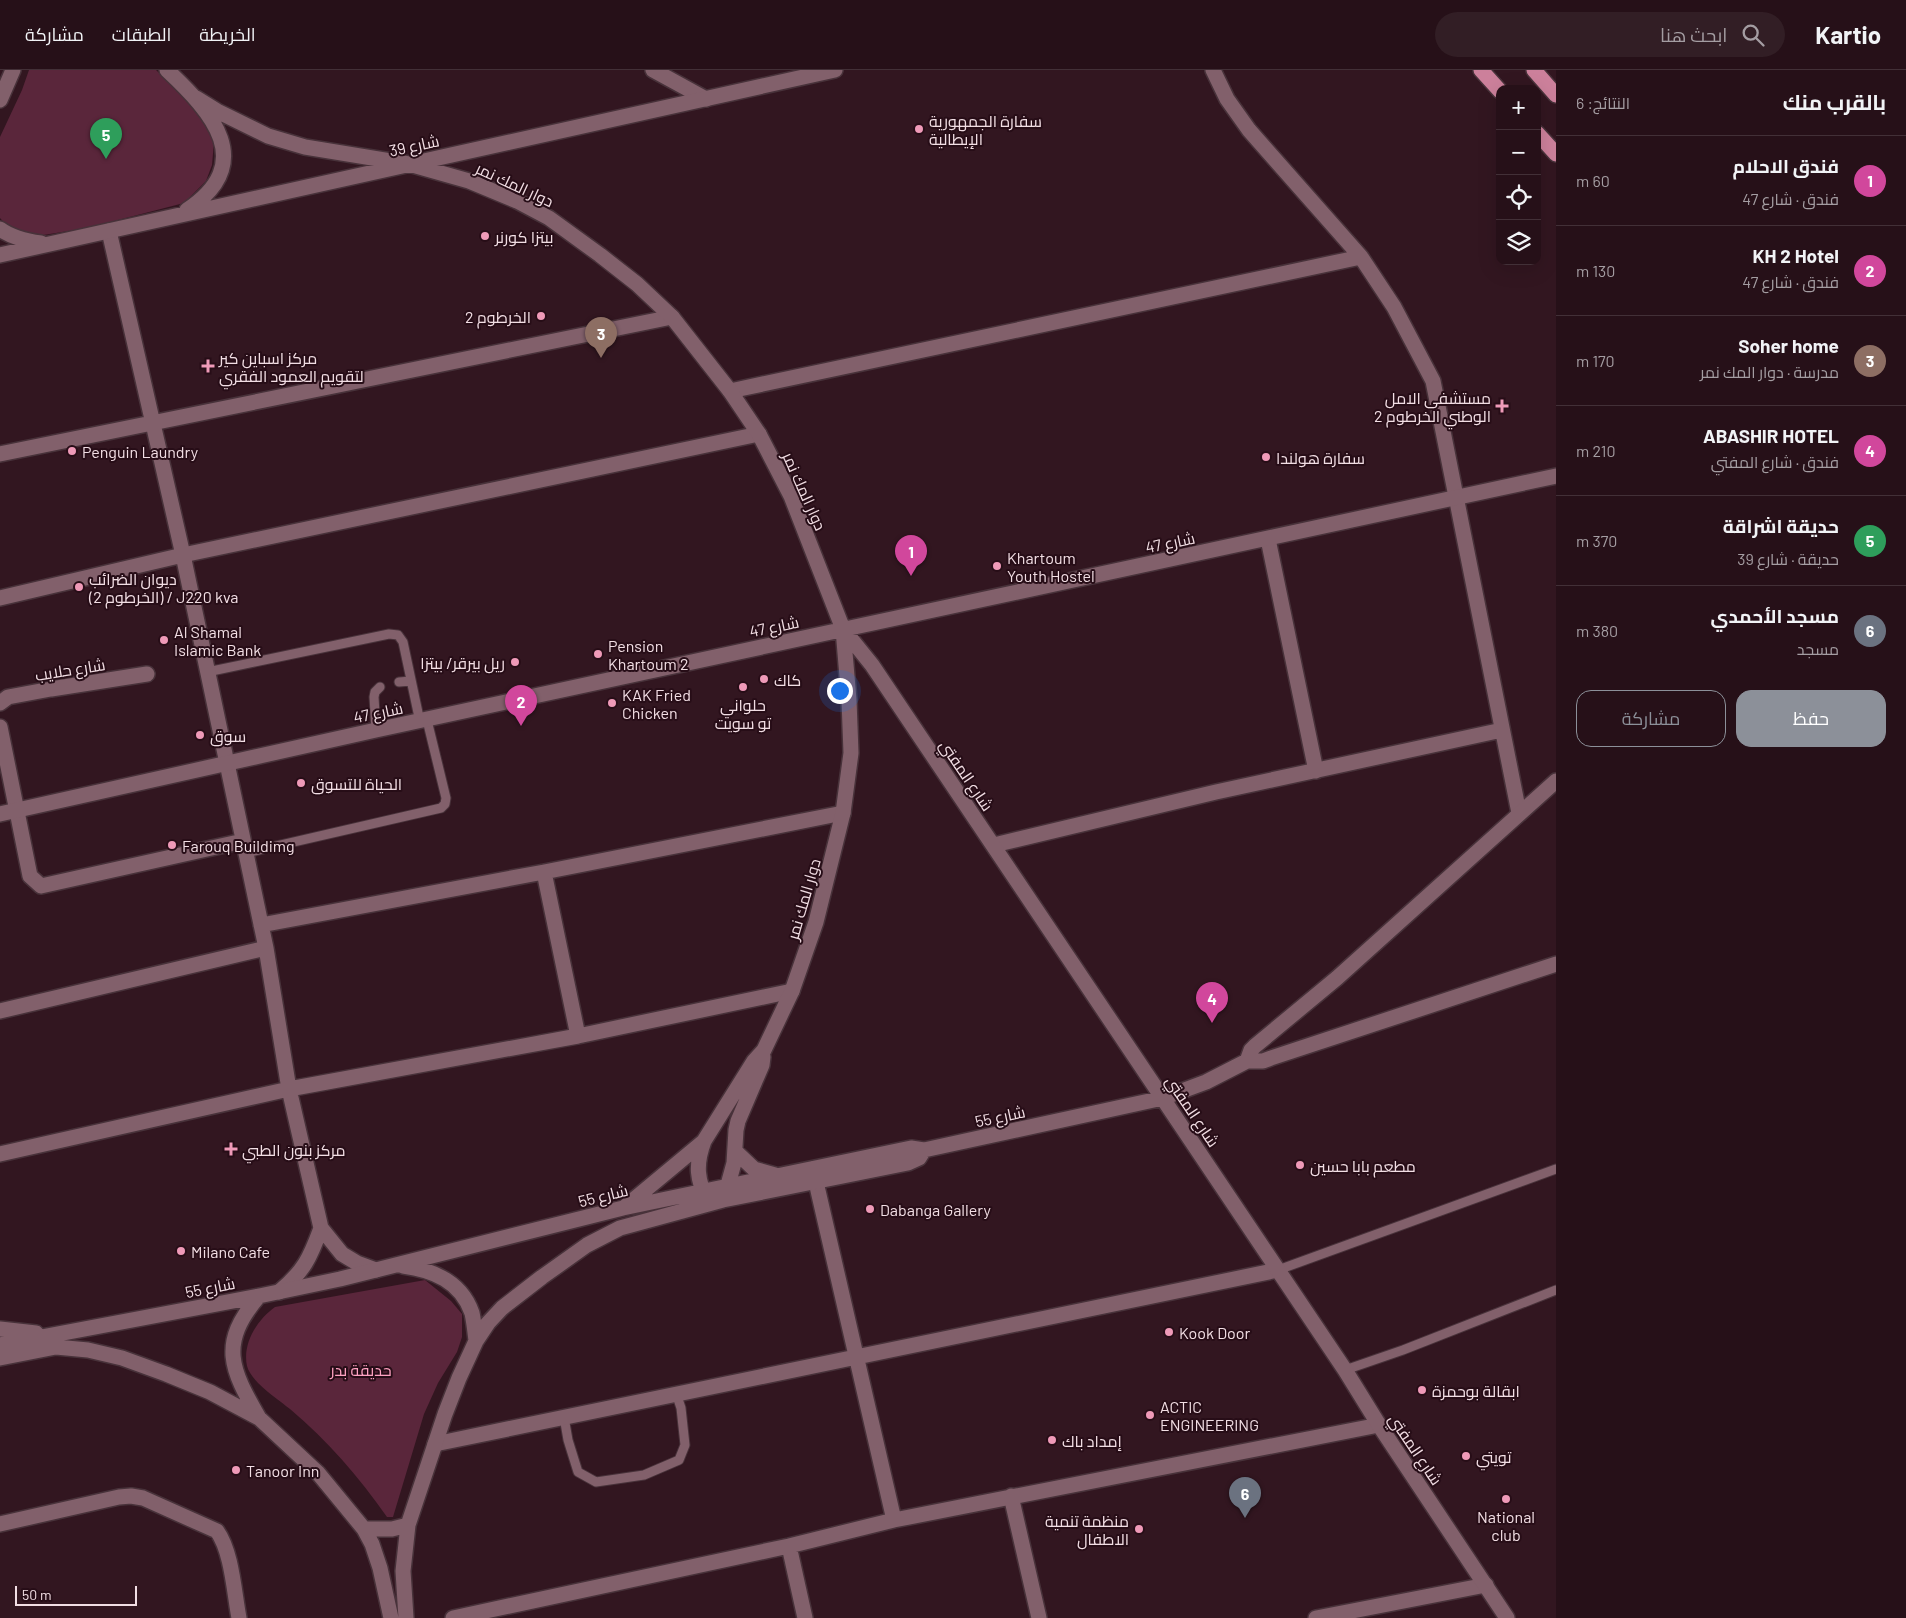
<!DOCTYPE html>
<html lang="ar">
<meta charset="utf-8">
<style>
body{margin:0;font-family:Barlow,Cairo,sans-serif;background:#321e25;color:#f1f3f6;direction:rtl}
.controls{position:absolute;right:15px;top:15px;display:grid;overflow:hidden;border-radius:10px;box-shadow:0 5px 20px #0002}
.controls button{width:45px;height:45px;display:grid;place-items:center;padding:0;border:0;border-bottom:1px solid #423037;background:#261018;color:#f1f3f6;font:25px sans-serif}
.scale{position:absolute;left:15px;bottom:12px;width:122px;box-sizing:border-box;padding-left:5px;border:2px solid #f2dee4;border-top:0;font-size:14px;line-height:18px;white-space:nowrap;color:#f2dee4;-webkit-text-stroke:4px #270d17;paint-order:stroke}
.you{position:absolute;left:839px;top:620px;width:18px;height:18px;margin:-12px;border:4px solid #fff;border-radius:50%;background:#1a73e8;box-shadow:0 0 0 8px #1a73e833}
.badge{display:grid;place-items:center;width:32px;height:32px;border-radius:50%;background:#8c9099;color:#fff;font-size:16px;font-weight:700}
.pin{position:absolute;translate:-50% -41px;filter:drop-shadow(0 1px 2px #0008)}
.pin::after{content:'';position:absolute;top:26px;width:18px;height:15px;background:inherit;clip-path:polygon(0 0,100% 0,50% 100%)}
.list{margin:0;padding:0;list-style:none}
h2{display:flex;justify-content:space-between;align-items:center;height:65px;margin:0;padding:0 20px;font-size:21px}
h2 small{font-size:16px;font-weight:400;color:#a49da2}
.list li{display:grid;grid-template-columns:32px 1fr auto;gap:15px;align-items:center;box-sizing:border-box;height:90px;padding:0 20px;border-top:1px solid #423037}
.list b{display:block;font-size:19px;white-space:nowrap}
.list p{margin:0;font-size:16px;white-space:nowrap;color:#a49da2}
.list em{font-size:16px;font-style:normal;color:#a49da2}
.actions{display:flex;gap:10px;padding:15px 20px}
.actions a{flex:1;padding:11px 0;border:1px solid #8c9099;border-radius:15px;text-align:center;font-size:18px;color:#8c9099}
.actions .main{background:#8c9099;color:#fff}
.icon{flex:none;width:28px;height:28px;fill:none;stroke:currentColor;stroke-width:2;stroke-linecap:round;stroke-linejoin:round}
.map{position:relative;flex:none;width:1556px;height:1548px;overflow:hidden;direction:ltr}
header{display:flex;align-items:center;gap:30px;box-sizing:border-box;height:70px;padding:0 25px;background:#261018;border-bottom:1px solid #423037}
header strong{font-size:24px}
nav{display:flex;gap:28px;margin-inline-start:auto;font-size:18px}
.search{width:350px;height:45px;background:#321e25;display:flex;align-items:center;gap:12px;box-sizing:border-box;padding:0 18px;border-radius:28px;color:#a49da2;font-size:19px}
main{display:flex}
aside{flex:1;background:#261018}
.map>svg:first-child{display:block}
.green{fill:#5a263b}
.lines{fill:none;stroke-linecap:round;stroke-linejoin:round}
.lane-casing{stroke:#48323a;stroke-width:11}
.street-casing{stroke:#48323a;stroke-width:18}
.secondary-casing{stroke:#48323a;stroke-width:18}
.highway-casing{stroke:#48323a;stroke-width:18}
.lane{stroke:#82606b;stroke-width:9}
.street{stroke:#82606b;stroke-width:15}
.secondary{stroke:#82606b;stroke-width:15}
.highway{stroke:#cc809b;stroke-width:15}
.poi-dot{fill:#ef9ab8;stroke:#270d17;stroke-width:2}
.labels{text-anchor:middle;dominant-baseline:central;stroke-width:4;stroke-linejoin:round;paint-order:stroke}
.poi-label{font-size:16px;fill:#f2dee4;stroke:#270d17;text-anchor:start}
.street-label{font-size:16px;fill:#f2dee4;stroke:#270d17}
.park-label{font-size:16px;fill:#ffa2c2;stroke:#270d17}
</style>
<header>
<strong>Kartio</strong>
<div class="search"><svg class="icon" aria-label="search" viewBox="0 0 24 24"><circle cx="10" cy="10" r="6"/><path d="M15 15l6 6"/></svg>ابحث هنا</div>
<nav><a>الخريطة</a><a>الطبقات</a><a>مشاركة</a></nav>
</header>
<main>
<aside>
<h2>بالقرب منك<small>النتائج: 6</small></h2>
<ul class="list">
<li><span class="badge" style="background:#d1479c">1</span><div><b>فندق الاحلام</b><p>فندق · شارع 47</p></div><em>60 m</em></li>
<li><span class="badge" style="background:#d1479c">2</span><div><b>KH 2 Hotel</b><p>فندق · شارع 47</p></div><em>130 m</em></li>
<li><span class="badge" style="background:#8d6e63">3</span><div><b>Soher home</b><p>مدرسة · دوار المك نمر</p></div><em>170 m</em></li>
<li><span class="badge" style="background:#d1479c">4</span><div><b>ABASHIR HOTEL</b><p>فندق · شارع المفتي</p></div><em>210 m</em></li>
<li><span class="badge" style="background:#2e9e5b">5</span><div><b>حديقة اشراقة</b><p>حديقة · شارع 39</p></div><em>370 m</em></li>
<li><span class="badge" style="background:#6b7280">6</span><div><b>مسجد الأحمدي</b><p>مسجد</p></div><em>380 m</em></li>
</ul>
<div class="actions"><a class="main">حفظ</a><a>مشاركة</a></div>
</aside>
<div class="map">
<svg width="1556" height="1548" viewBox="0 0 1556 1548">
<rect width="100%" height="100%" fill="#321620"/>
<!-- green -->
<path class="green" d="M 29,0 L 156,0 L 198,41 L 206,53 L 214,72 L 212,95 L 206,111 L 184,133 L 87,158 L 31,167 L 7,156 L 0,148 L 0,67 L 22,20 Z
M 425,1210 L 451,1231 L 462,1244 L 462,1267 L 457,1282 L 438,1313 L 424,1344 L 393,1447 L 387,1447 C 359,1407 328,1371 290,1339 C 278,1329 251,1312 247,1296 C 242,1273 258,1249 275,1237 Z"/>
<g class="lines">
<defs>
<path id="lane" d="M 207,602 L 389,564 L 398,565 L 403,572 L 420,652
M 399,612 L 411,611
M 376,660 L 374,627 L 375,622 L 380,617
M 246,783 L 441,738 L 445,734 L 446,728 L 427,650
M 1278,1200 L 1556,1099
M 1345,1300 L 1403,1280 L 1556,1220
M 564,1347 L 568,1370 L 578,1402 L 596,1412 L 644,1405 L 679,1390 L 685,1375 L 681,1338 L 676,1323"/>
<path id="street" d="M 653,0 L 706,29
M 1213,0 L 1227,29 L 1249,60 L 1361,187 L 1394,237 L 1433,311 L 1519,743
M 109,161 L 183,485 L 266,878 L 289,1019 L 321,1158 L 342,1184 L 357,1193 L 376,1200
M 730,321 L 1361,187
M 0,384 L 672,247
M 1268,469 L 1316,701
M 0,528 L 183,485 L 759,364
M 0,633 L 8,627 L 51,619 L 147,604
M 0,657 L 30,806 L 41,816 L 243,771
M 994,775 L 1216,722 L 1502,660
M 544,802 L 578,966
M 261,855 L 544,802 L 843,743
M 0,941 L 266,878
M 0,1084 L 289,1019 L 578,966 L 792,921
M 813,1099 L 894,1450
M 279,1222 C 304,1201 310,1188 321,1158
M 435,1374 L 1278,1200
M 1011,1426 L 1039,1548
M 0,1454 L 119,1427 L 131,1426 L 143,1428 L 217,1461 C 232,1482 234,1522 239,1548
M 789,1476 L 805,1548
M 453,1548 L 789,1476 L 894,1450 L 1379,1355
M 1316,1548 L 1486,1515"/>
<path id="secondary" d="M 167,0 C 213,43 257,93 187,140
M 196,28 L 217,41 L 268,66 L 305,77 L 409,94 L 469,111 L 517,131 L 549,148 L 600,185 L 637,214 L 672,247 L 730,321 L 759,364 L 791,426 L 843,559 L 849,630 L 851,683 L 843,743 L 816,852 L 792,921 L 764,980 L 754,991 L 704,1071 C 695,1095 697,1110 708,1133
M 0,30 L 13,0
M 0,159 C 12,168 26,171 41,173
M 0,185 L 835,0
M 843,559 L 872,595 L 1345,1300 L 1379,1355 L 1507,1548
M 0,744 L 376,660 L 1556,406
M 1247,991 L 1251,980 L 1255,976 L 1337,908 L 1556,711
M 735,1081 L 754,1099 L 775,1105
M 726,1122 L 734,1093 L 736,1060 L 738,1051 L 762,995 L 763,987
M 626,1136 L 703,1072
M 403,1196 C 433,1200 461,1211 472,1243 C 474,1252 475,1262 476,1271
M 0,1259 L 36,1263
M 0,1275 L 259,1226 L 340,1209 L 623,1138 L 911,1078 L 924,1080 L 1163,1028 L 1206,1012 L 1247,991 L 1263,991 L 1271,988 L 1556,894
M 0,1288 L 56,1277 L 88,1280 L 122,1288 L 166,1304 L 210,1322 L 259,1348 L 318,1403 L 364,1459 L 372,1474 L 380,1498 L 391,1548
M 259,1348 C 231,1299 218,1274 259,1226
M 364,1459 L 392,1459 L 408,1455
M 406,1548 L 403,1501 L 408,1455 L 445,1344 L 459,1308 L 476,1271 L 488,1253 L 502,1238 L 542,1207 L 587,1175 L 620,1158 L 723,1130 L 908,1093 L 919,1088 L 924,1080"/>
<path id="highway" d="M 1481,0 L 1500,21
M 1534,0 L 1556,25
M 1537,63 L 1556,84"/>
</defs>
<!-- lane casing -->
<use href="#lane" class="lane-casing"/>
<!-- street casing -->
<use href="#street" class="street-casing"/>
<!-- secondary casing -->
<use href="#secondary" class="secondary-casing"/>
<!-- highway casing -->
<use href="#highway" class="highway-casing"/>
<!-- lane -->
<use href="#lane" class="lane"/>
<!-- street -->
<use href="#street" class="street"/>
<!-- secondary -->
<use href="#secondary" class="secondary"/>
<!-- highway -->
<use href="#highway" class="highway"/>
</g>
<!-- markers -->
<g class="poi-dot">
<circle cx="919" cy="59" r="5"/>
<circle cx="485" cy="166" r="5"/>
<circle cx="541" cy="246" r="5"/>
<path d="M205.5 288.5h5v5h5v5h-5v5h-5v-5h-5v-5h5z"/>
<path d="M1499.5 328.5h5v5h5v5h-5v5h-5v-5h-5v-5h5z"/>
<circle cx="72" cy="381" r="5"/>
<circle cx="1266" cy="387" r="5"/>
<circle cx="997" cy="496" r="5"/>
<circle cx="79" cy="517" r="5"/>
<circle cx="164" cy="570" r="5"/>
<circle cx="598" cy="584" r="5"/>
<circle cx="515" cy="592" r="5"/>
<circle cx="764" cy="609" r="5"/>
<circle cx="743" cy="617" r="5"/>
<circle cx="612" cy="633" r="5"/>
<circle cx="200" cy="665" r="5"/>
<circle cx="301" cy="713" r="5"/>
<circle cx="172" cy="775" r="5"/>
<path d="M228.5 1071.5h5v5h5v5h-5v5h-5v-5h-5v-5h5z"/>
<circle cx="1300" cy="1095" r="5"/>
<circle cx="870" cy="1139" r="5"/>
<circle cx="181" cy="1181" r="5"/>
<circle cx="1169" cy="1262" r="5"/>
<circle cx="1422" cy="1320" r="5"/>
<circle cx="1150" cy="1345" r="5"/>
<circle cx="1052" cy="1370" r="5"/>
<circle cx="1466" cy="1386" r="5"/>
<circle cx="236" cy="1400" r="5"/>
<circle cx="1506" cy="1429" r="5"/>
<circle cx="1139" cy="1459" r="5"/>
</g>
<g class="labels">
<!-- poi labels -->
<g class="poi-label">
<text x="929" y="50">سفارة الجمهورية<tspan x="929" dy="18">الإيطالية</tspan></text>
<text x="495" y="166">بيتزا كورنر</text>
<text x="531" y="246" text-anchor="end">الخرطوم 2</text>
<text x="219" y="287">مركز اسباين كير<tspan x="219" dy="18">لتقويم العمود الفقري</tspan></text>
<text x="1491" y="327" text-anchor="end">مستشفى الامل<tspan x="1491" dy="18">الوطني الخرطوم 2</tspan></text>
<text x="82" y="381">Penguin Laundry</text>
<text x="1276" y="387">سفارة هولندا</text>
<text x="1007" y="487">Khartoum<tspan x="1007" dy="18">Youth Hostel</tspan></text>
<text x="89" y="508">ديوان الضرائب<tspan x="89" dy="18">(الخرطوم 2) / J220 kva</tspan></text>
<text x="174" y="561">Al Shamal<tspan x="174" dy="18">Islamic Bank</tspan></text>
<text x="608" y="575">Pension<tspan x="608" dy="18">Khartoum 2</tspan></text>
<text x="505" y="592" text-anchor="end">ريل بيرقر/ بيتزا</text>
<text x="774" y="609">كاك</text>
<text x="622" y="624">KAK Fried<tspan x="622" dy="18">Chicken</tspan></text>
<text x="743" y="634" text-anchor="middle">حلواني<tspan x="743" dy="18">تو سويت</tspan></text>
<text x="210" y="665">سوق</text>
<text x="311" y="713">الحياة للتسوق</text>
<text x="182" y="775">Farouq Buildimg</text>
<text x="242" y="1079">مركز بنون الطبي</text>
<text x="1310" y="1095">مطعم بابا حسين</text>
<text x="880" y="1139">Dabanga Gallery</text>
<text x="191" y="1181">Milano Cafe</text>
<text x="1179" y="1262">Kook Door</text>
<text x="1432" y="1320">ابقالة بوحمزة</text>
<text x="1160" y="1336">ACTIC<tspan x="1160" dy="18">ENGINEERING</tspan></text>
<text x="1062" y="1370">إمداد باك</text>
<text x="1476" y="1386">تويتي</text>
<text x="246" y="1400">Tanoor Inn</text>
<text x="1506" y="1446" text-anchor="middle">National<tspan x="1506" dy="18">club</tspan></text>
<text x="1129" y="1450" text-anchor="end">منظمة تنمية<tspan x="1129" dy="18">الاطفال</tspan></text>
</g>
<!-- street labels -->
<g class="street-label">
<text transform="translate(414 75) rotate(-12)">شارع 39</text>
<text transform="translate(515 114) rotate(25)">دوار المك نمر</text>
<text transform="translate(805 421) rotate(66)">دوار المك نمر</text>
<text transform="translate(1170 472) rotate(-12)">شارع 47</text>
<text transform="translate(774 556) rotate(-12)">شارع 47</text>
<text transform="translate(70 599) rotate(-9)">شارع حلايب</text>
<text transform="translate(378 642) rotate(-12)">شارع 47</text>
<text transform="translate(967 705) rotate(56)">شارع المفتي</text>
<text transform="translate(803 829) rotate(-74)">دوار المك نمر</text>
<text transform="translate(1193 1041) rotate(56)">شارع المفتي</text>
<text transform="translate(1000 1046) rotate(-12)">شارع 55</text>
<text transform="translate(603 1125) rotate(-14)">شارع 55</text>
<text transform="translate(210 1217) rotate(-11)">شارع 55</text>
<text transform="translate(1416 1379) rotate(56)">شارع المفتي</text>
</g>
<!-- park labels -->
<g class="park-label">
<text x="361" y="1299">حديقة بدر</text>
</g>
</g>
</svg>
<div class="controls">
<button>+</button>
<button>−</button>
<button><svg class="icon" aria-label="locate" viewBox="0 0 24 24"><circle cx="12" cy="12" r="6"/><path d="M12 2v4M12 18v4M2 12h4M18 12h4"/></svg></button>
<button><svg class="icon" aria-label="layers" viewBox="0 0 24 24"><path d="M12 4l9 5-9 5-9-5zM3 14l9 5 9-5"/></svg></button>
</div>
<div class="scale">50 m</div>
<div class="you"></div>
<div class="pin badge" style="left:911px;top:506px;background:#d1479c">1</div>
<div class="pin badge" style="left:521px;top:656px;background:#d1479c">2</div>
<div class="pin badge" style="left:601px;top:288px;background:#8d6e63">3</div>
<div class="pin badge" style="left:1212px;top:953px;background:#d1479c">4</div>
<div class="pin badge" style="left:106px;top:89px;background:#2e9e5b">5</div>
<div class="pin badge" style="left:1245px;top:1448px;background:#6b7280">6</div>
</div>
</main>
